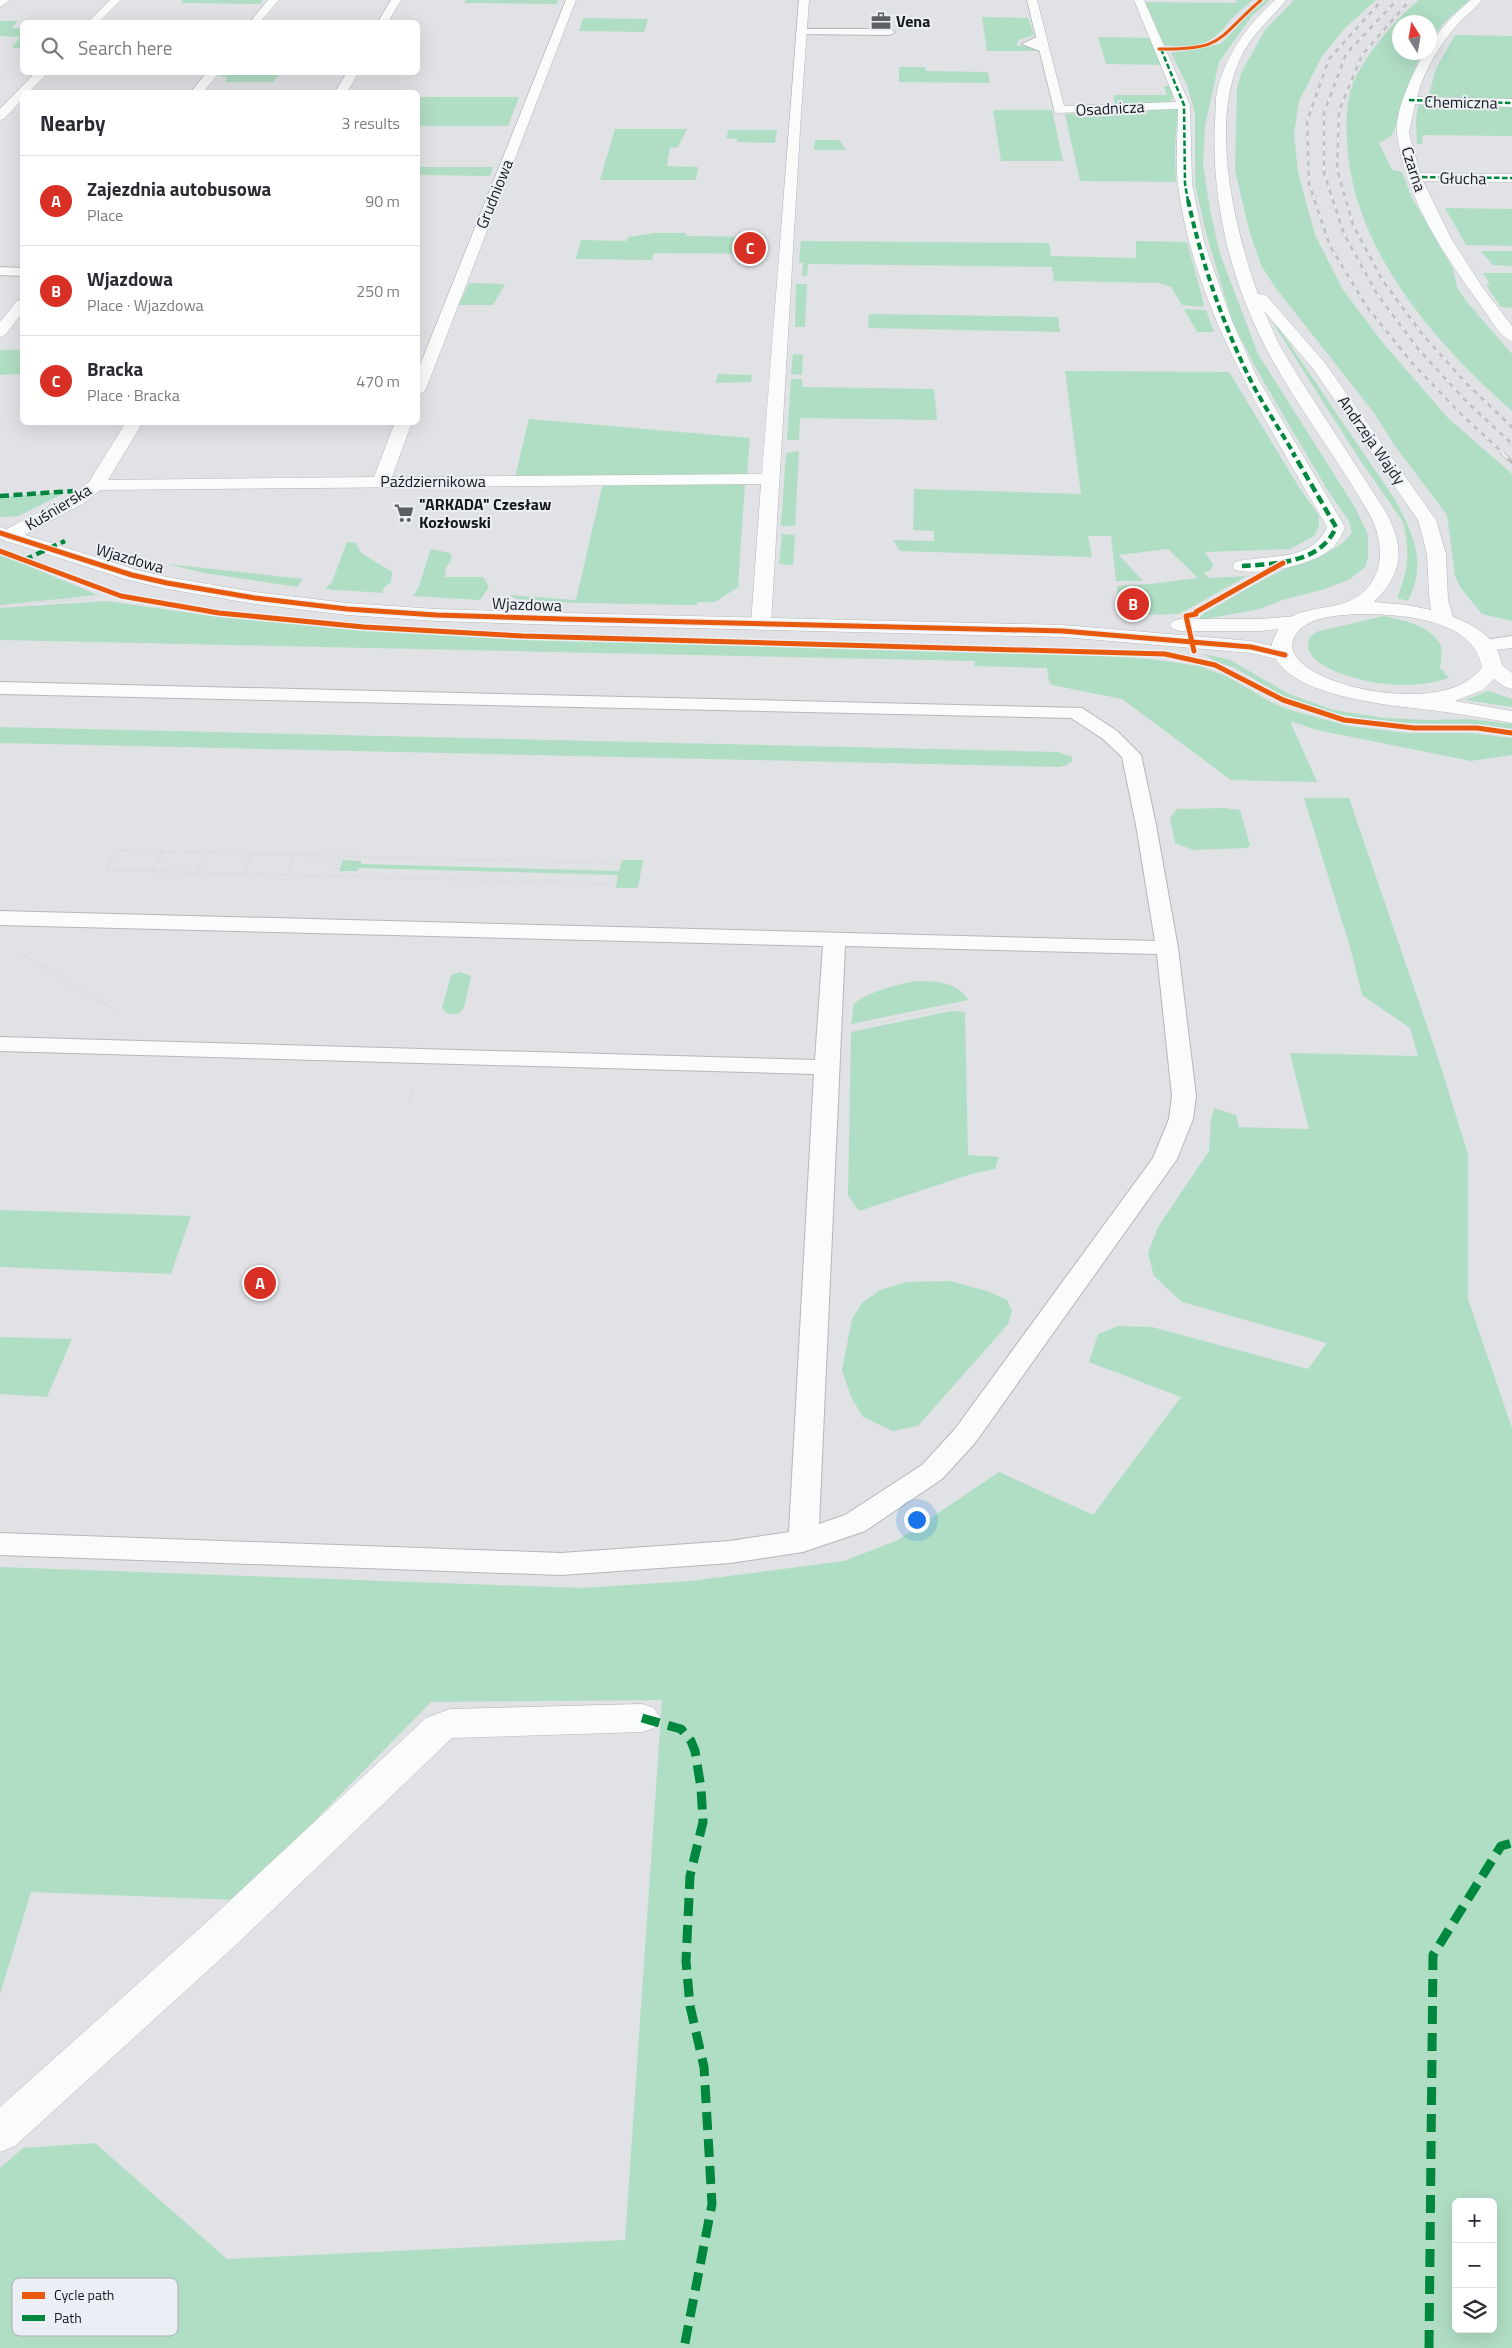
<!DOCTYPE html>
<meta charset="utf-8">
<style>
body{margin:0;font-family:"Titillium Web",sans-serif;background:#f7f7f7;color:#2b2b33}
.controls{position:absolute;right:15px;bottom:15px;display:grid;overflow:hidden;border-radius:8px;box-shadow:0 5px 20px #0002}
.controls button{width:45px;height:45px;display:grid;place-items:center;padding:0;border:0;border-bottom:1px solid #e1e1e2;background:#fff;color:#2b2b33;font:25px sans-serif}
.compass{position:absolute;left:1392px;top:15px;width:45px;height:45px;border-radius:50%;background:#fff;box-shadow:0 5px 20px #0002;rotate:349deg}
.you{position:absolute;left:916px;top:1519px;width:18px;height:18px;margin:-12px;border:4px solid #fff;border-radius:50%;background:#1a73e8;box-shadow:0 0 0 8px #1a73e833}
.badge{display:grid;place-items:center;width:32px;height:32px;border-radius:50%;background:#d93025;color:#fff;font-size:16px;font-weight:700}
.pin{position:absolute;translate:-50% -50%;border:2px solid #fff;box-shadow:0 1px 5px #0006}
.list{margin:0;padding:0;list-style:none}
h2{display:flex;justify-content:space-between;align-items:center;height:65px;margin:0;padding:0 20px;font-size:21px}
h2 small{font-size:16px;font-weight:400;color:#7c7c81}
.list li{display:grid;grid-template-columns:32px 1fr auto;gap:15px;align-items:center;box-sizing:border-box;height:90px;padding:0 20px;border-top:1px solid #e1e1e2}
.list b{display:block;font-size:19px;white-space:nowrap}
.list p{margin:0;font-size:16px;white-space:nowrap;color:#7c7c81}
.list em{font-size:16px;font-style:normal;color:#7c7c81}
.icon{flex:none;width:28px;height:28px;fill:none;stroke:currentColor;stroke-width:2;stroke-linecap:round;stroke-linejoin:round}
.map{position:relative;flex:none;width:1512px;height:2348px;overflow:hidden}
.search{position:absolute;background:#fff;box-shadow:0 5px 20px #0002;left:20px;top:20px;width:400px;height:55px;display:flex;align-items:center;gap:12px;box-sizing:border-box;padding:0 18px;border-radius:8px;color:#7c7c81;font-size:19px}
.panel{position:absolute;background:#fff;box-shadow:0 5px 20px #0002;left:20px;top:90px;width:400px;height:335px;border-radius:8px}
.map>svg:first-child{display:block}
.green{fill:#b0dec4;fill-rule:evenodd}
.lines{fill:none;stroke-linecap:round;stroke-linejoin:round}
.service-casing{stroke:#b5b7b9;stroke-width:2}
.minor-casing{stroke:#b5b7b9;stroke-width:1}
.tertiary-casing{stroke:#b5b7b9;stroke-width:1}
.secondary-casing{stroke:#b5b7b9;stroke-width:1}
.path{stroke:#cdcece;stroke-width:2.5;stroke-dasharray:0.5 2.5;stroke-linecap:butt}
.service{fill:#fafbfb;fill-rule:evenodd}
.minor{fill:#fafbfb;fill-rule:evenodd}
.tertiary{fill:#fafbfb;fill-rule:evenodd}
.secondary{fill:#fafbfb;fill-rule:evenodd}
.rail-far1-casing{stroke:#c0c0c0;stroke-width:2.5}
.rail-casing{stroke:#c0c0c0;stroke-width:4}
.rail-far1{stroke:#ebeff5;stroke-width:2;stroke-dasharray:5;stroke-linecap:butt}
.rail{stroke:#ebeff5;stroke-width:2.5;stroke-dasharray:8;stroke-linecap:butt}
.quiet-far3{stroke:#00873e;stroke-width:2.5;stroke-dasharray:5.5 2.5;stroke-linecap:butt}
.quiet-far2{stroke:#00873e;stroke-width:4;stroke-dasharray:7 4;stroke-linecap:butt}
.quiet-far1{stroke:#00873e;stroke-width:4.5;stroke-dasharray:9 4.5;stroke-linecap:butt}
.quiet{stroke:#00873e;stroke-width:9;stroke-dasharray:18 9;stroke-linecap:butt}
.cycleway-far1-casing{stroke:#ebeff5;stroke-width:4.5}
.cycleway-casing{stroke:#ebeff5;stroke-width:8}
.cycleway-far1{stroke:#e8590c;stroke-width:3}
.cycleway{stroke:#e8590c;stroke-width:5}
.labels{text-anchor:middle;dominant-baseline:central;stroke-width:4;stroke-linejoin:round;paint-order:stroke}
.far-poi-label{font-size:16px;font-weight:bold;fill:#17181a;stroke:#ebeff5;text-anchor:start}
.far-street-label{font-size:16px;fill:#17181a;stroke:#ebeff5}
.key{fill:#ebeff5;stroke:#abaeb3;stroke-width:1}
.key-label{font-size:14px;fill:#17181a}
</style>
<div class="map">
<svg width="1512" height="2348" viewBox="0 0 1512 2348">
<rect width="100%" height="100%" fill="#e0e2e5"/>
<!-- green -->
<path class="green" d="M 183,0 L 263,0 L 260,4 L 181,3 Z
M 466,0 L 558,0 L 557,4 L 464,3 Z
M 1236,0 L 1253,0 C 1217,26 1220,54 1164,45 L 1155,29 L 1145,2 L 1237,3 Z
M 1266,0 L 1270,0 L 1252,16 L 1219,62 L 1205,126 L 1203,164 L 1210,210 L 1220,254 L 1258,354 L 1356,509 L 1368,535 L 1368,558 L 1365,567 L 1350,579 L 1325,589 L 1282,600 L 1260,609 L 1200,620 L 1200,617 L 1203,614 C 1229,600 1255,583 1281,571 C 1307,559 1334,556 1352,533 L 1349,521 L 1328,491 L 1258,372 L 1233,323 L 1206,233 L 1195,184 L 1195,113 L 1187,85 L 1171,53 L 1221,44 L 1247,16 Z
M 1294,0 L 1376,0 L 1346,27 L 1322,56 L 1299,101 L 1294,134 L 1298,172 L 1315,235 L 1343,290 L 1383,343 L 1448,418 L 1512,474 L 1512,621 L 1482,614 L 1460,587 L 1455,576 L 1447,515 L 1395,446 L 1374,413 L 1275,287 L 1261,265 L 1250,233 L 1235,171 L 1237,89 L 1241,73 L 1265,30 Z
M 1419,0 L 1469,0 L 1443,24 L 1430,41 L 1430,22 L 1400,22 L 1400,52 L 1422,53 L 1409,82 L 1398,122 L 1391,136 L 1379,143 L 1392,170 L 1402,172 L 1412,198 L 1453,269 L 1457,287 L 1466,301 L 1512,354 L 1512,411 C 1435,343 1353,250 1347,143 C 1346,126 1346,106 1351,90 C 1359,61 1396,18 1419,0 Z
M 982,17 L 1028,18 L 1034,35 L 1019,40 L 1016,45 L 1038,49 L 1039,51 L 987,51 Z
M 583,18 L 648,19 L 644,32 L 579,31 Z
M 0,21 L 18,21 L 12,28 L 22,28 L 21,48 L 12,48 L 20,37 L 0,36 Z
M 1455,35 L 1512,36 L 1512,99 L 1428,98 L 1436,69 Z
M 1098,37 L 1152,38 L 1162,65 L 1106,64 Z
M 899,67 L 925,67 L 926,71 L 988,72 L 990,83 L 899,82 Z
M 224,73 L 224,72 L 280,73 L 273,82 L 225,82 L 227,77 L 221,76 Z
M 1164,86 L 1170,86 L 1173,98 L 1170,102 L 1124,106 L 1063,107 L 1115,106 L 1114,95 L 1167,95 Z
M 418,97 L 519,97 L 508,126 L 418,126 Z
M 1425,104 L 1512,104 L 1512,136 L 1423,135 L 1422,144 L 1417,144 L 1416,120 L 1418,106 Z
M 1178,107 L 1175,147 L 1176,182 L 1080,181 L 1065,114 Z
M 993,110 L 1052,110 L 1063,161 L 1001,161 Z
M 615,129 L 687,129 L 678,147 L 670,148 L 667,166 L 698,167 L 696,180 L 600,180 Z
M 729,130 L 777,130 L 775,143 L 737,142 L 738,139 L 726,138 Z
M 815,140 L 839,140 L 846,150 L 814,150 Z
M 418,167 L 493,167 L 490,176 L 418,175 Z
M 1445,208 L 1512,209 L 1512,246 L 1466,245 Z
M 655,233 L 685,233 L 687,236 L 766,237 L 764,246 L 742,245 L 741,252 L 764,254 L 654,253 L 652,260 L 576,259 L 581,240 L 626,241 L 628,237 Z
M 801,241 L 1049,243 L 1051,256 L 1136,258 L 1136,241 L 1187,242 L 1204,304 L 1203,307 L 1182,305 L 1171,287 L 1159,283 L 1054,281 L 1052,267 L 808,264 L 807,276 L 802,276 L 803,263 L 799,263 Z
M 1481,251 L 1512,251 L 1512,266 L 1493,265 Z
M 1483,273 L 1512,273 L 1512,308 L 1501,307 L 1486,285 L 1490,284 Z
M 469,283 L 505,284 L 493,305 L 459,305 Z
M 796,284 L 807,284 L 805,327 L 795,327 Z
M 1184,309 L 1206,310 L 1214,332 L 1197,332 Z
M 869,314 L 1058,317 L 1060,332 L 868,328 Z
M 1276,324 L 1396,501 C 1414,537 1427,562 1408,601 L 1397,598 C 1409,567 1410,554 1403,522 L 1360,460 L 1275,326 Z
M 0,350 L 22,350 L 22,374 L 0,375 Z
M 793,354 L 803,355 L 802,375 L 791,374 Z
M 1065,371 L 1229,372 L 1297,484 L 1319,516 L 1319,526 L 1314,536 L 1290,549 L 1205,552 L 1213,565 L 1210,571 L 1204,572 L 1208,578 L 1247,576 L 1179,614 L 1142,615 L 1142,611 L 1148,608 L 1146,600 L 1117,600 L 1117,586 L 1150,584 L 1198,578 L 1168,549 L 1119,555 L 1143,581 L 1116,581 L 1111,536 L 1088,536 L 1092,557 L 900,551 L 893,540 L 934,541 L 934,531 L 913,530 L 914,489 L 1081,494 Z
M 718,374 L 752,375 L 751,382 L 716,383 Z
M 791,379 L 802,379 L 802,387 L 934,389 L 937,420 L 800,418 L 799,440 L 787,440 Z
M 529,419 L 750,438 L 747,474 L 515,477 Z
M 799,451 L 795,526 L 781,526 L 786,453 Z
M 603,483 L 745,483 L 738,587 L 715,602 L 698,602 L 697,605 L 575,603 L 516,599 L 509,595 L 576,600 Z
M 66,492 L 19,516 L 0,517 L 0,497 Z
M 782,534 L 795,535 L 793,565 L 779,564 Z
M 347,542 L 356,543 L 361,553 L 392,572 L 391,582 L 385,586 L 382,593 L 325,589 L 332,582 Z
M 431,549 L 450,553 L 452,558 L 446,568 L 445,577 L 483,577 L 489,587 L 480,600 L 413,596 L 418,589 Z
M 0,554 L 98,595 L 0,605 Z
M 134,556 L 167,564 L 303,579 L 297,587 L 204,573 Z
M 107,601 L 211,616 L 357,630 L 516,638 L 1073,654 L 1150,659 L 1199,666 L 1226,676 L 1273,703 L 1287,709 L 1348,726 L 1408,733 L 1469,733 L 1512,738 L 1512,755 L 1471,761 L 1317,730 L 1290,721 L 1317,782 L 1231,780 L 1122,699 L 1052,685 L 1049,682 L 1047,668 L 974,666 L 975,661 L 0,640 L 0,608 Z
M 1384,616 C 1402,620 1430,625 1440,644 C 1443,651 1441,660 1440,668 L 1449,678 C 1426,686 1401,686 1376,683 C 1359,680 1309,668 1308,646 C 1308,638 1312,634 1319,631 Z
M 1204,654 L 1230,660 L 1289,694 L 1333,710 L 1385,718 L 1430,720 L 1469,719 L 1512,724 L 1512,729 L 1475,724 L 1387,723 L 1337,714 L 1288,699 L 1235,668 L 1214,661 Z
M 1488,691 L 1512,699 L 1512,707 L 1465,700 Z
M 0,727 L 1058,752 L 1072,757 L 1072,761 L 1067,765 L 1059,767 L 0,743 Z
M 1304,798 L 1349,798 L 1438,1058 L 1468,1154 L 1468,1299 L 1512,1428 L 1512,2348 L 0,2348 L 0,2168 L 23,2148 L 95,2143 L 227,2259 L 625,2240 L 662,1700 L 431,1702 L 237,1900 L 31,1892 L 0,1994 L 0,1567 L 582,1588 L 690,1581 L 844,1561 L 898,1540 L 999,1472 L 1093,1515 L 1181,1397 L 1089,1362 L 1098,1334 L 1118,1326 L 1152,1327 L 1308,1369 L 1327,1343 L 1182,1302 L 1154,1276 L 1148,1253 L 1158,1227 L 1209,1151 L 1211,1119 L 1214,1108 L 1236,1115 L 1239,1127 L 1309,1129 L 1290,1053 L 1418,1056 L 1410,1028 L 1362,995 L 1350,947 ZM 1456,2202 L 1493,2202 L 1493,2329 L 1456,2329 Z
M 1225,808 L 1240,810 L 1250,845 L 1246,848 L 1193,850 L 1175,843 L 1170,818 L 1177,809 Z
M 343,860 L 361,861 L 361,864 L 619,871 L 622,860 L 643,860 L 638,888 L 616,888 L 618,875 L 359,868 L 357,871 L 339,871 Z
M 460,972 L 471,976 L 464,1008 L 458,1014 L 448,1014 L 442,1008 L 451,975 Z
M 917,981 C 936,981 958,982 968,1000 L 851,1024 L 854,1003 C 874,990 894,985 917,981 Z
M 951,1011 L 965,1012 L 968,1155 L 999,1157 L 995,1169 L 971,1174 L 859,1211 L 848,1195 L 851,1032 Z
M 0,1210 L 191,1216 L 171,1274 L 0,1267 Z
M 950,1281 L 987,1291 L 1007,1300 L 1012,1311 L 1008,1324 L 918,1426 L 893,1431 L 863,1417 L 851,1397 L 842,1370 L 852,1319 L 862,1303 L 880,1290 L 906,1282 Z
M 0,1337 L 72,1339 L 47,1397 L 0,1394 Z"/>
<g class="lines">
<defs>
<path id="service" d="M 803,29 L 890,29 L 895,32 L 890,35 L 799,34 L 798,32 Z
M 1041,35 L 1046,38 L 1037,44 L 1048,47 L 1048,51 L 1040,51 L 1022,44 Z
M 0,267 L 22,268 L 22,276 L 0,275 Z
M 0,682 L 1082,708 L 1117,731 L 1141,755 L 1156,825 L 1178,948 L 1196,1096 L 1193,1119 L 1177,1159 L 975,1443 L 942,1479 L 865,1531 L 803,1552 L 730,1563 L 561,1575 L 0,1555 L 0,1533 L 561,1553 L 730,1541 L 789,1532 L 814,1074 L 0,1051 L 0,1037 L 815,1060 L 823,946 L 0,925 L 0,911 L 1155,941 L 1136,825 L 1122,757 L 1103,739 L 1071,718 L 0,694 ZM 845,946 L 1157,954 L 1172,1096 L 1169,1119 L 1153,1158 L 955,1429 L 922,1465 L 845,1515 L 819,1524 Z"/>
<path id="minor" d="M 0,0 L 10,0 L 0,7 Z
M 110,0 L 121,0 L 99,22 L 88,22 Z
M 268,0 L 279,0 L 260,22 L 250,22 Z
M 391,0 L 401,0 L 388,22 L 378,22 Z
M 566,0 L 576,0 L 426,389 L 424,392 L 418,394 L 418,370 Z
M 799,0 L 809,0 L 801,113 L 771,624 L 768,628 L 761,630 L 754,628 L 751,624 L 761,484 L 100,490 L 84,503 L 15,540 L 8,542 L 0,538 L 1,532 L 72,495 L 89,482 L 126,422 L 143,422 L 108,480 L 374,477 L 395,422 L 412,422 L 392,477 L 762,474 Z
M 1027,0 L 1037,0 L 1064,106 L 1176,102 L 1134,0 L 1144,0 L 1190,105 L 1192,184 L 1204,242 L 1232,321 L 1257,377 L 1345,527 C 1341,537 1337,546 1327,552 C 1307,566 1258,576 1235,570 L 1233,566 L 1235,562 C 1267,554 1311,563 1327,527 C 1266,421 1194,309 1178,185 C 1175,160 1178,134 1178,109 L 1055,113 Z
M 1471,0 L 1482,0 C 1475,9 1465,16 1457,25 C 1439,46 1424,70 1417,97 L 1512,99 L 1512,107 L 1415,104 L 1409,133 L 1420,173 L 1512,174 L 1512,182 L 1423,181 L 1452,240 L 1483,288 L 1512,326 L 1512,341 C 1501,338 1491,320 1484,310 C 1447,259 1405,199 1397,134 C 1394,112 1413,72 1425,52 L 1430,52 C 1430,36 1458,11 1471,0 Z
M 36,72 L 49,72 L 29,92 L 22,92 L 22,100 L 4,119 L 0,120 L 0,109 Z
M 207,72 L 220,72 L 203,92 L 191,92 Z
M 347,72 L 359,72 L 347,92 L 335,92 Z
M 22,299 L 22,313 L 5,335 L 0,337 L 0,322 L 17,301 Z
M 642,1704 L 654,1708 L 660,1718 L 654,1728 L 642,1732 L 452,1738 L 237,1944 L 15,2146 L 0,2152 L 0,2107 L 209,1920 L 426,1718 L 450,1709 Z"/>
<path id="tertiary" d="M 0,527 L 137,570 L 167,577 L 255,592 L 347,603 L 436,609 L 563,613 L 1063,625 L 1251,641 L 1292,651 L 1295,655 L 1292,659 L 1285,661 L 1251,653 L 1063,637 L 563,625 L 436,621 L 347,615 L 255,604 L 167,589 L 125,579 L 0,539 Z
M 1298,616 L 1305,618 L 1308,622 L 1305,626 L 1260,631 L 1180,631 L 1173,629 L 1170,625 L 1173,621 L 1180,619 L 1260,619 Z
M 1512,636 L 1512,648 L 1485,651 L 1478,649 L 1475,645 L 1478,641 Z"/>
<path id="secondary" d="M 1275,0 L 1286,0 C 1272,18 1254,32 1243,53 C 1208,119 1234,227 1258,294 L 1266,295 L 1325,363 L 1436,520 L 1446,554 L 1448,600 L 1453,617 C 1477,626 1497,638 1502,665 L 1512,673 L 1512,689 L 1505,687 L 1494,679 L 1483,690 L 1455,701 L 1512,711 L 1512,723 C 1490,719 1467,715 1445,712 C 1404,706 1282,700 1272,648 C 1271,643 1274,638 1276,634 C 1289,604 1326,612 1349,601 C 1384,586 1386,547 1371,517 C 1338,458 1295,405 1264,344 C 1229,276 1211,197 1215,121 C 1216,111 1215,101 1217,91 C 1226,55 1247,25 1275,0 ZM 1264,311 L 1313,369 L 1418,520 L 1427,554 L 1429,594 L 1431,610 L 1407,605 L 1374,602 C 1405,572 1405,545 1384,509 L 1298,376 L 1279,344 ZM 1356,614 C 1397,614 1473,617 1482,667 C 1452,711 1346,694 1308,668 C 1299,661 1289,652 1293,640 C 1303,616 1335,616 1356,614 Z"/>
</defs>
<!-- service casing -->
<use href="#service" class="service-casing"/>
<!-- minor casing -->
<use href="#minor" class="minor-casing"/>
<!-- tertiary casing -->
<use href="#tertiary" class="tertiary-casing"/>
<!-- secondary casing -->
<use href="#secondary" class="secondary-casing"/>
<!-- path -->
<path class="path" d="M 0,606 L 95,598
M 153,871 L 163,851
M 197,872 L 206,853
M 243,874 L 252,854
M 288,875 L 295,855
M 333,876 L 340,857
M 617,884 L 107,870 L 116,850 L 621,864
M 20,953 L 120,1013
M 866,1025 L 958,1006
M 409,1101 L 413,1088"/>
<!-- service -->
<use href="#service" class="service"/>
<!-- minor -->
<use href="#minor" class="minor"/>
<!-- tertiary -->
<use href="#tertiary" class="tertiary"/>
<!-- secondary -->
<use href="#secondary" class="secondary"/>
<defs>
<path id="rail-far1" d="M 1382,0 L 1329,59 L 1307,121 L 1309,184 L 1330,246 L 1367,307 L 1413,364 L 1463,416 L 1504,454
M 1397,0 L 1346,54 L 1324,113 L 1324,173 L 1344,234 L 1377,294 L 1419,350 L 1466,401 L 1512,444
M 1410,0 L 1362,55 L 1339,111 L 1337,169 L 1353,225 L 1383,281 L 1422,334 L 1466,383 L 1512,427"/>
<path id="rail" d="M 1502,453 L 1512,462"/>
</defs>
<!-- rail-far1 casing -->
<use href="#rail-far1" class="rail-far1-casing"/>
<!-- rail casing -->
<use href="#rail" class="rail-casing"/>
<!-- rail-far1 -->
<use href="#rail-far1" class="rail-far1"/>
<!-- rail -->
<use href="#rail" class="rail"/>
<!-- quiet-far3 -->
<path class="quiet-far3" d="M 1161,49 L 1184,105 L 1185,184 L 1188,201
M 1409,100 L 1512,103
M 1414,177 L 1512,178"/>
<!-- quiet-far2 -->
<path class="quiet-far2" d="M 1188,200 C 1201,260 1221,319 1248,375 C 1261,402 1279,428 1294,454"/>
<!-- quiet-far1 -->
<path class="quiet-far1" d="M 0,496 L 73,491
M 24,560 L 65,541
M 1242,566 C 1276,564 1321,563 1336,527 L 1293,453"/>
<!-- quiet -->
<path class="quiet" d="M 642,1718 L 681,1729 L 691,1741 L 695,1751 L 701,1788 L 703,1822 L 690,1876 L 686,1961 L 690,2006 L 704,2067 L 712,2204 L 684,2348
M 1429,2348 L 1433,1955 L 1501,1846 L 1512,1843"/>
<defs>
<path id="cycleway-far1" d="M 1159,49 C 1225,50 1216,39 1261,0"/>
<path id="cycleway" d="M 0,533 L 132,575 L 167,583 L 255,598 L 347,609 L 436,615 L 563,619 L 1063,631 L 1251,647 L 1285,655
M 0,551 L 121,596 L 219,613 L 364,627 L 523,636 L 1165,654 L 1215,665 L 1283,700 L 1344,720 L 1414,728 L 1477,728 L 1512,733
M 1194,651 L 1186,616 L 1196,614 L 1196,612 L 1283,563"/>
</defs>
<!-- cycleway-far1 casing -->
<use href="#cycleway-far1" class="cycleway-far1-casing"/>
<!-- cycleway casing -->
<use href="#cycleway" class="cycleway-casing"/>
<!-- cycleway-far1 -->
<use href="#cycleway-far1" class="cycleway-far1"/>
<!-- cycleway -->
<use href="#cycleway" class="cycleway"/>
</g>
<!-- icons -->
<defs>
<symbol id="office-bare" viewBox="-9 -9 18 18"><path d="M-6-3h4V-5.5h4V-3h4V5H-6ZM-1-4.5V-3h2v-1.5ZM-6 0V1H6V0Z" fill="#5d5f61" stroke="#ebeff5" stroke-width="2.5" paint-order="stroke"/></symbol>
<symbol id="supermarket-bare" viewBox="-9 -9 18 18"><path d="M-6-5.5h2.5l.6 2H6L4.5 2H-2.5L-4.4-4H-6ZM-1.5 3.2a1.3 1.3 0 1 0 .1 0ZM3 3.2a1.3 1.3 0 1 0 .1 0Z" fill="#5d5f61" stroke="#ebeff5" stroke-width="2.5" paint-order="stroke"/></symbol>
</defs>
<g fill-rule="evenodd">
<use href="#office-bare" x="867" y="7" width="28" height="28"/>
<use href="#supermarket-bare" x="390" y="499" width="28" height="28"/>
</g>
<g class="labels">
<!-- far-poi labels -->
<g class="far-poi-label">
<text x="896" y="21">Vena</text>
<text x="419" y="504">"ARKADA" Czesław<tspan x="419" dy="18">Kozłowski</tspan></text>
</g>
<!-- far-street labels -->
<g class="far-street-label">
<text transform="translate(1461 102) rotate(1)">Chemiczna</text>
<text transform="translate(1110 108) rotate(-3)">Osadnicza</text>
<text transform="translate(1414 169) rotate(72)">Czarna</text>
<text transform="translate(1463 178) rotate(1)">Głucha</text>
<text transform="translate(494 194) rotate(-68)">Grudniowa</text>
<text transform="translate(1372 440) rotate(55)">Andrzeja Wajdy</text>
<text x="433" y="481">Październikowa</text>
<text transform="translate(58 507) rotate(-31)">Kuśnierska</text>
<text transform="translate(130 558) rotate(16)">Wjazdowa</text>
<text transform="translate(527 604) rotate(2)">Wjazdowa</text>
</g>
</g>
<!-- legend -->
<rect x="12" y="2278" width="166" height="58" rx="8" class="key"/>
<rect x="22" y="2292" width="23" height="7" fill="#e8590c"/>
<rect x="22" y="2315" width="23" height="6" fill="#00873e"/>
<g class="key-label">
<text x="54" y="2300">Cycle path</text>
<text x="54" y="2323">Path</text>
</g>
</svg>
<div class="controls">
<button>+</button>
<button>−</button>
<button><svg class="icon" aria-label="layers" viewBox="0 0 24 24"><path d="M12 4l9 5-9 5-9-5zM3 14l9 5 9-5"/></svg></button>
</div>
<svg class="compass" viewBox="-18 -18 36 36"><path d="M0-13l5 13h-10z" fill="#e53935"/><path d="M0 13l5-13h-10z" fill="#7c7c81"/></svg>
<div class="you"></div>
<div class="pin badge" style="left:260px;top:1283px">A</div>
<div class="pin badge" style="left:1133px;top:604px">B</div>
<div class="pin badge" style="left:750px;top:248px">C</div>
<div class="search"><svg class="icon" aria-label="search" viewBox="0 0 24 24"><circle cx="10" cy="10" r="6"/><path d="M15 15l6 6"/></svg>Search here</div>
<section class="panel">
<h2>Nearby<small>3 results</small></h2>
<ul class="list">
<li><span class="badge">A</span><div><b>Zajezdnia autobusowa</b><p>Place</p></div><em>90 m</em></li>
<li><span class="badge">B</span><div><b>Wjazdowa</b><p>Place · Wjazdowa</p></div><em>250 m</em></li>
<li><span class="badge">C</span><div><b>Bracka</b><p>Place · Bracka</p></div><em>470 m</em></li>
</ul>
</section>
</div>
